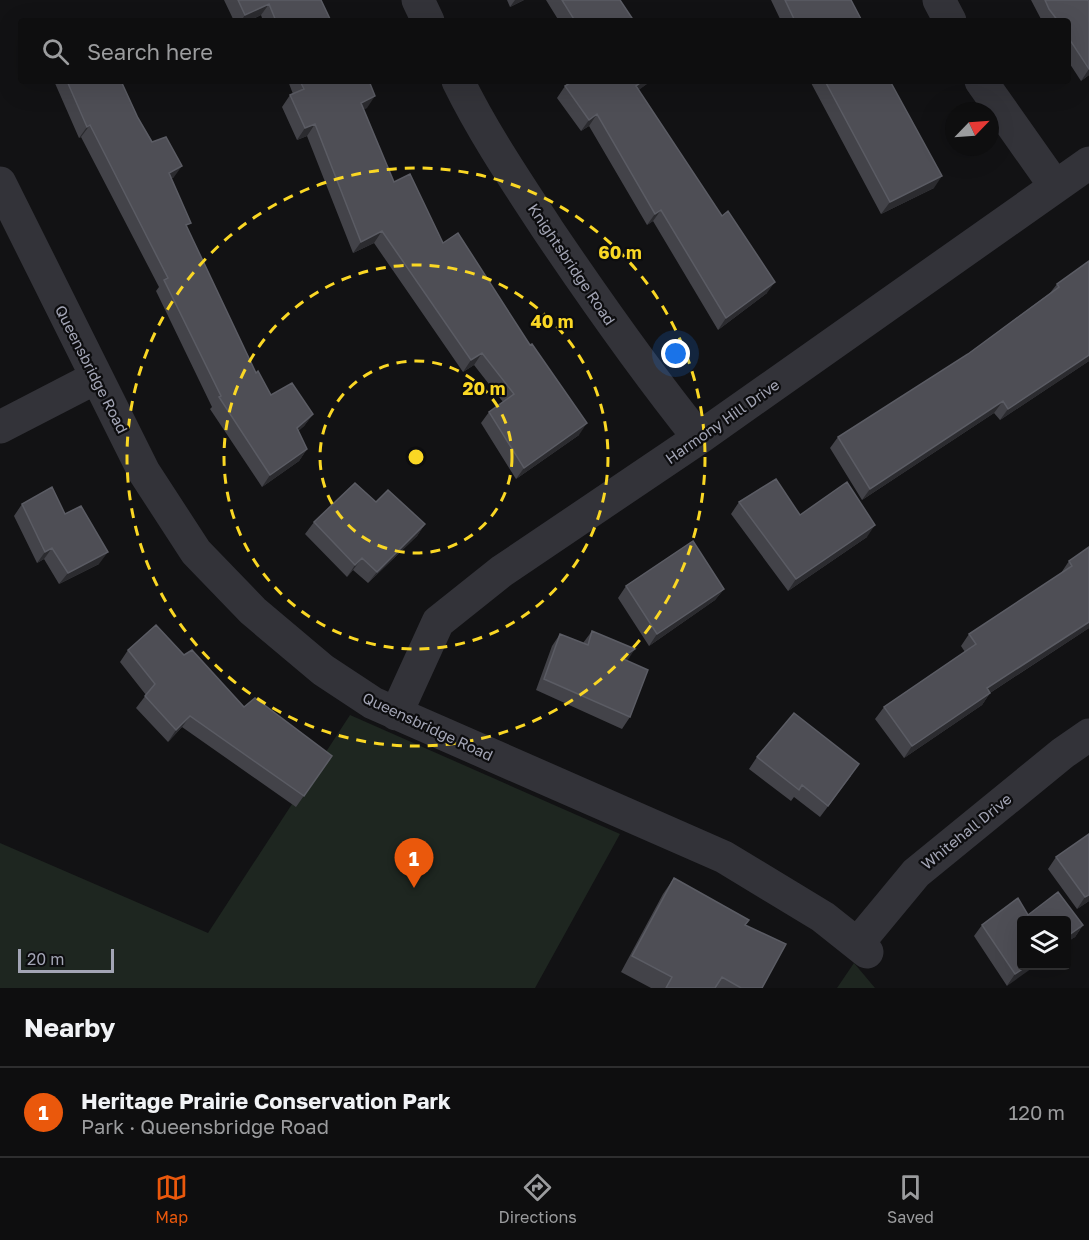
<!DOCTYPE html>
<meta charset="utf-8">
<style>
body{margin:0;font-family:"Golos Text",sans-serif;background:#171718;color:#f1f3f6}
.controls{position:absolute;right:18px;bottom:18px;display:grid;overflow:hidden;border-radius:6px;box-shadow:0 6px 24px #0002}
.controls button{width:54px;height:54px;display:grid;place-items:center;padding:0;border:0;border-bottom:2px solid #2e2e2f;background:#0e0e0f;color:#f1f3f6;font:30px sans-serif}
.compass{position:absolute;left:945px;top:102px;width:54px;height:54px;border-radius:50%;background:#0e0e0f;box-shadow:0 6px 24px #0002;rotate:65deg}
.scale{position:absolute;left:18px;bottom:15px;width:96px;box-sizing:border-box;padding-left:6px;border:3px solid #a3a5b5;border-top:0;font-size:16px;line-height:21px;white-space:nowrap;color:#a3a5b5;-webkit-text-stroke:4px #0d0d0f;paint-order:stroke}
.you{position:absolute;left:676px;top:354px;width:21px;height:21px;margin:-15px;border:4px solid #fff;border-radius:50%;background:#1a73e8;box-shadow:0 0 0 9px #1a73e833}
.badge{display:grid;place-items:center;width:39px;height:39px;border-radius:50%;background:#ea580c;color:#fff;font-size:20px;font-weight:700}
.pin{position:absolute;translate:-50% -50px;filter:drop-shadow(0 2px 3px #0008)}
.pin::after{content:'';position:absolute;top:32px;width:21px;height:18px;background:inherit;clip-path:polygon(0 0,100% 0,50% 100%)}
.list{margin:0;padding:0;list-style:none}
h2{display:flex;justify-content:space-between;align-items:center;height:78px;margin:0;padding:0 24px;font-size:26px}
h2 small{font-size:20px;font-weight:400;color:#9b9c9e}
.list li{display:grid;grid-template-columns:39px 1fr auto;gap:18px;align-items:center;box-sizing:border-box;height:90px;padding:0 24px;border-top:2px solid #2e2e2f}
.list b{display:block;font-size:22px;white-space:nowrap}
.list p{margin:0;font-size:20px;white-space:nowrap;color:#9b9c9e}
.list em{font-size:20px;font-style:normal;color:#9b9c9e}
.icon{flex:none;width:33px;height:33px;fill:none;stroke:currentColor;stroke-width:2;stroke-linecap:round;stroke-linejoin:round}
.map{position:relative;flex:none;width:1089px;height:988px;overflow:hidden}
.search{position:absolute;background:#0e0e0f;box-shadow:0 6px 24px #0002;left:18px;right:18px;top:18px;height:66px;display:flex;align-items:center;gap:15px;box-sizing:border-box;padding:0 21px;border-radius:6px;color:#9b9c9e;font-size:22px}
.sheet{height:168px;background:#0e0e0f}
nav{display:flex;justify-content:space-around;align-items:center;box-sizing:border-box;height:84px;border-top:2px solid #2e2e2f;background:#0e0e0f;font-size:16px;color:#9b9c9e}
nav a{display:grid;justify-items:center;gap:3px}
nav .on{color:#ea580c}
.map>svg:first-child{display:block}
.green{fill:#1e2620}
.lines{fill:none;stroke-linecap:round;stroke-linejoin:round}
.minor{stroke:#333339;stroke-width:33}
.wall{fill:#434349}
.shaded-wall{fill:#2b2b2f}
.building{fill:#4e4e55;stroke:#5b5c64;stroke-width:1.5}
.ring{fill:none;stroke:#fad724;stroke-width:3;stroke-dasharray:10 8}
.labels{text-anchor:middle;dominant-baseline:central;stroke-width:4.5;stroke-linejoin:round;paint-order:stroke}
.street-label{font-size:15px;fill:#a3a5b5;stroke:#0d0d0f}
.centre{fill:#fad724;stroke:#0d0d0f;stroke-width:3}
.ring-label{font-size:18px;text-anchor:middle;font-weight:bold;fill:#fad724;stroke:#0d0d0f;stroke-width:4.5;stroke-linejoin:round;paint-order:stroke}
</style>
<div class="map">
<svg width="1089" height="988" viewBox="0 0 1089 988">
<rect width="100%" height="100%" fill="#121214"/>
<!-- green -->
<path class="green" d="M 350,715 L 620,834 L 535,988 L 0,988 L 0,843 L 208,933 Z
M 854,963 L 875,988 L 837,988 Z"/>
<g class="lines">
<!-- minor -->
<path class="minor" d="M 418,0 L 428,21
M 939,0 L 950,21
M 458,81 C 484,134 516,181 548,230 C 596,301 645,371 699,438
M 981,81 L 1055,186
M 0,183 L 144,472 L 196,552 L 253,611 L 323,670 L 373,703 L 724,857 L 823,917 L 867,952
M 0,427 L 95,378
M 396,714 L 438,622 L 502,571 L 699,438 L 1089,163
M 858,943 L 916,873 L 1063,753 L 1089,735"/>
</g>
<!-- wall -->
<path class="wall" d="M 224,0 L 321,0 L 331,21 L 263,21 L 261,15 L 249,21 L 234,21 Z
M 507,0 L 524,0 L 510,7 Z
M 546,0 L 620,0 L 634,21 L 559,21 Z
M 771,0 L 851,0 L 862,21 L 781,21 Z
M 1031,0 L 1087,0 L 1088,2 L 1089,75 L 1081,81 L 1068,61 L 1068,21 L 1042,21 Z
M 54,81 L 121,81 L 138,118 L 174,177 L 171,179 L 187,228 L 256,373 L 271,395 L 313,414 L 304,426 L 298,431 L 307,449 L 299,461 L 262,487 L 210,409 L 212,407 L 156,291 L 159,287 L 81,137 L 79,138 Z
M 288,81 L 369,81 L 367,108 L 363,109 L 394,182 L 443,243 L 579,435 L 516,479 L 481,423 L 489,412 L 503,402 L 474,365 L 463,372 L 374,243 L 353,253 L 307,136 L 297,140 L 282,107 L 290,95 L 293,94 Z
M 573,81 L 651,81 L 638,90 L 767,293 L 718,330 L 653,221 L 647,225 L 589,126 L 581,131 L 557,98 L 565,86 Z
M 810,81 L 890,81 L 934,188 L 881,214 Z
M 1089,261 L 1089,361 L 1000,420 L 994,413 L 862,500 L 830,448 L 838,437 L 968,354 L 1050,293 L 1057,284 Z
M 376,502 L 425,524 L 417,536 L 368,583 L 353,570 L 347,577 L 305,534 L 314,522 Z
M 739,502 L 800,515 L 867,537 L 788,591 L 731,514 Z
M 22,504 L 65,514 L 99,564 L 59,584 L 44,559 L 37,563 L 14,516 Z
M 1089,547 L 1089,628 L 990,693 L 982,705 L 904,758 L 875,719 L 884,707 L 965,652 L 961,646 L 969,634 L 1061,573 L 1069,561 Z
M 626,586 L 724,589 L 715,600 L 649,646 L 618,598 Z
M 592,631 L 627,661 L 630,717 L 622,729 L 536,690 L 552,646 L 560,634 L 583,643 Z
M 128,650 L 184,655 L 244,707 L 332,756 L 296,807 L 182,727 L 168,742 L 136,708 L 146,695 L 120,662 Z
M 757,757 L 851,776 L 820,817 L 794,797 L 791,801 L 749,769 Z
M 1089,834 L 1089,901 L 1077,909 L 1048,869 L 1056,857 Z
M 674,878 L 745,925 L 762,988 L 651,988 L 621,972 L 663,894 Z
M 1028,915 L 1083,925 L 1075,937 L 1022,966 L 1007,986 L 974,936 L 982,925 Z"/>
<!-- shaded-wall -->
<path class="shaded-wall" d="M 515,0 L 524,0 L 510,7 Z
M 269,4 L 261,15 L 249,21 L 241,21 L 245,15 Z
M 1089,69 L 1089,75 L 1081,81 Z
M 643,81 L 651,81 L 628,98 L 636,86 Z
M 375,96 L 367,108 L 352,114 L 361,103 Z
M 597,114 L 589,126 L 581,131 L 589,120 Z
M 315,124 L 307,136 L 297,140 L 305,128 Z
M 90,125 L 81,137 L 79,138 L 87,127 Z
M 182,166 L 174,177 L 160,185 L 169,173 Z
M 942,176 L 934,188 L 881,214 L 890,202 Z
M 661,210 L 653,221 L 647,225 L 655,214 Z
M 382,231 L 374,243 L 353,253 L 361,242 Z
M 775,282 L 767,293 L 718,330 L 726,318 Z
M 482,353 L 474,365 L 463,372 L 471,360 Z
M 1089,355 L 1089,361 L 1000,420 L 1008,409 Z
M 1003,401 L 994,413 L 862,500 L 870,489 Z
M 313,414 L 304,426 L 289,440 L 297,428 Z
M 587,423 L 579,435 L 516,479 L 524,468 Z
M 307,449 L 299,461 L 262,487 L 270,475 Z
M 425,524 L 417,536 L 368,583 L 377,572 Z
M 875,525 L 867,537 L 788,591 L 796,579 Z
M 52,548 L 44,559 L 37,563 L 45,552 Z
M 108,552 L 99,564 L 59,584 L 68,573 Z
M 362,558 L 353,570 L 347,577 L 355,565 Z
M 724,589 L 715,600 L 649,646 L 657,634 Z
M 1089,622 L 1089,628 L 979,700 L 987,688 Z
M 635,649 L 627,661 L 621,658 Z
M 990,693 L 982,705 L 904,758 L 912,746 Z
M 190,716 L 182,727 L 168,742 L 176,730 Z
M 1089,895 L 1089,901 L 1077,909 L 1085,897 Z
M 1083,925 L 1075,937 L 1066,943 L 1066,937 Z
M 1027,966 L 1035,966 L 1007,986 L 1015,974 Z"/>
<!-- building -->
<path class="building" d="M 238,0 L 321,0 L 331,21 L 276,21 L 269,4 L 245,15 Z
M 562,0 L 620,0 L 634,21 L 575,21 Z
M 785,0 L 851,0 L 862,21 L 795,21 Z
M 1045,0 L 1087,0 L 1089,1 L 1089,69 L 1068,37 L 1068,21 L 1058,21 L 1049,9 Z
M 67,81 L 121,81 L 138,118 L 152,142 L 166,137 L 182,166 L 169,173 L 191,223 L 186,225 L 256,373 L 258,371 L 271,395 L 292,383 L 313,414 L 297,428 L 307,449 L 270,475 L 219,397 L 221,396 L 164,280 L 168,278 L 90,125 L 87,127 Z
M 300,81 L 369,81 L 375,96 L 361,103 L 394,182 L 410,174 L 443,243 L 458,233 L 530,345 L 532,344 L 587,423 L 524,468 L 489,412 L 514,394 L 482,353 L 471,360 L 382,231 L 361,242 L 315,124 L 305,128 L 290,95 L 304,89 Z
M 573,81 L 643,81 L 636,86 L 722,216 L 728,211 L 775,282 L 726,318 L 661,210 L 655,214 L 597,114 L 589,120 L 565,86 Z
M 825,81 L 890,81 L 942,176 L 890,202 Z
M 1089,261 L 1089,355 L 1008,409 L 1003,401 L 870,489 L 838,437 L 968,354 L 1059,287 L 1057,284 Z
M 776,479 L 800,515 L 847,482 L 875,525 L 796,579 L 739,502 Z
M 355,483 L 376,502 L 388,490 L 425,524 L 377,572 L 362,558 L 355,565 L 314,522 Z
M 52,487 L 65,514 L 81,506 L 108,552 L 68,573 L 52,548 L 45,552 L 22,504 Z
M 693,541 L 724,589 L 657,634 L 626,586 Z
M 1089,547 L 1089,622 L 987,688 L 990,693 L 912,746 L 884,707 L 976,644 L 969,634 L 1072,566 L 1069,561 Z
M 156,625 L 184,655 L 192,650 L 244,707 L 255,698 L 332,756 L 304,796 L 190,716 L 176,730 L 145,696 L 155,684 L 128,650 Z
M 592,631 L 635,649 L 621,658 L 648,670 L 630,717 L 544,679 L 560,634 L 588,645 Z
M 794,713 L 859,764 L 828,806 L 802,785 L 799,790 L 757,757 Z
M 1089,834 L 1089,895 L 1085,897 L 1056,857 Z
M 674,878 L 749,920 L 745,925 L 786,944 L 762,988 L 741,988 L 722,977 L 715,988 L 666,988 L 672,977 L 632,956 Z
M 1058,892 L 1083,925 L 1066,937 L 1066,921 L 1022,921 L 1022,966 L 1027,966 L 1015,974 L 982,925 L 1018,898 L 1028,915 Z"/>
<!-- distance rings -->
<g class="ring">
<circle cx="416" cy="457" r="96"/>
<circle cx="416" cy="457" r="192"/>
<circle cx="416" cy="457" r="289"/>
</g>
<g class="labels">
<!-- street labels -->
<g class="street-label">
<text transform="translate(572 264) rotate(56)">Knightsbridge Road</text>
<text transform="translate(92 369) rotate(63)">Queensbridge Road</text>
<text transform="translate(722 421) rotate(-35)">Harmony Hill Drive</text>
<text transform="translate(428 726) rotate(25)">Queensbridge Road</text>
<text transform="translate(966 831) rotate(-39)">Whitehall Drive</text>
</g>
</g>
<circle cx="416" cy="457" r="9" class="centre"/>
<g class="ring-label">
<text x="620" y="259">60 m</text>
<text x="552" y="328">40 m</text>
<text x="484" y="395">20 m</text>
</g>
</svg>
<div class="controls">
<button><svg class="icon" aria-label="layers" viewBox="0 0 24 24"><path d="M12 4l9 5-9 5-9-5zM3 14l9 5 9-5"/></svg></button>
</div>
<svg class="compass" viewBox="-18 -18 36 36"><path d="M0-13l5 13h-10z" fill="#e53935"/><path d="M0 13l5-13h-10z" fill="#9b9c9e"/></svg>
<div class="scale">20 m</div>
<div class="you"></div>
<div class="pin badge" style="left:414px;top:888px">1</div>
<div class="search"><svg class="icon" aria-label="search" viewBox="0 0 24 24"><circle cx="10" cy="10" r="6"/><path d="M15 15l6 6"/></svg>Search here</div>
</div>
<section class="sheet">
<h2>Nearby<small></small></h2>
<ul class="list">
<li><span class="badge">1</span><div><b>Heritage Prairie Conservation Park</b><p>Park · Queensbridge Road</p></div><em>120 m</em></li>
</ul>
</section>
<nav>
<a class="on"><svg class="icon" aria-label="map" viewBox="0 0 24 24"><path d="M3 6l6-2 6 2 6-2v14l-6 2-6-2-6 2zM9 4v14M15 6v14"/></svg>Map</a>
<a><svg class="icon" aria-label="directions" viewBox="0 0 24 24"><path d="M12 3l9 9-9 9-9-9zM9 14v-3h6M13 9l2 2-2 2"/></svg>Directions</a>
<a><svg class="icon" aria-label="saved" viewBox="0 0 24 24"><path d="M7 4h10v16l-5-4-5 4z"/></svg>Saved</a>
</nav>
